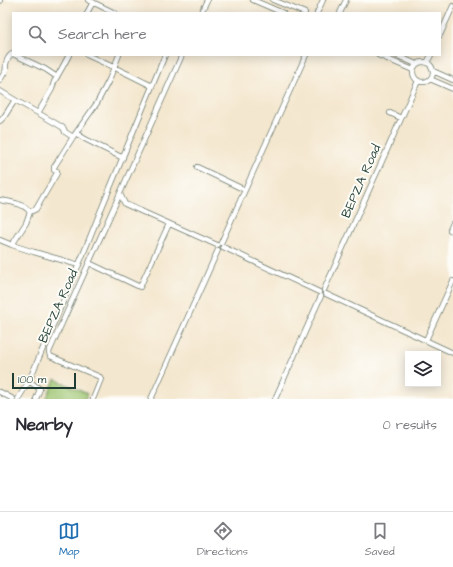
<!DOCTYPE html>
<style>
body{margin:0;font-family:"Architects Daughter",sans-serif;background:#f2f2f3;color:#2b2b33}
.controls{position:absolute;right:12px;bottom:12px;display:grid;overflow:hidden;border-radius:0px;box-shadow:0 2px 10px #0003}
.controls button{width:36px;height:36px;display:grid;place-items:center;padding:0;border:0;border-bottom:1px solid #e1e1e2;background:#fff;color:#2b2b33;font:20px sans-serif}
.scale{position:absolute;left:12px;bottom:10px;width:64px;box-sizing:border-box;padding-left:4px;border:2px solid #1f3d34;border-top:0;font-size:11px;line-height:14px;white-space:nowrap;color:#1f3d34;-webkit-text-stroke:3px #fdfcf7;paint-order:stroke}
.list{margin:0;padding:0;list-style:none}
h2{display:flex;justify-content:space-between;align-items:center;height:52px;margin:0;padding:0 16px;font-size:17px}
h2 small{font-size:13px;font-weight:400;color:#7c7c81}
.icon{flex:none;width:22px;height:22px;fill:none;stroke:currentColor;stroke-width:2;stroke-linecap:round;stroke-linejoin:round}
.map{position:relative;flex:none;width:453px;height:399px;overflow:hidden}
.search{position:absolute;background:#fff;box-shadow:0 2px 10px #0003;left:12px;right:12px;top:12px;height:44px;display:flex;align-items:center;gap:10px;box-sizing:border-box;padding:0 14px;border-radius:0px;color:#7c7c81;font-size:15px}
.sheet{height:112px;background:#fff}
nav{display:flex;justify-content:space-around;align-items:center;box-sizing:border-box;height:56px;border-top:1px solid #e1e1e2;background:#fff;font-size:11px;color:#7c7c81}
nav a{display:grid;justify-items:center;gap:2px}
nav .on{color:#1f6fb2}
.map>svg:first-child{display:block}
.green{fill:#9cc470;stroke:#5e8052}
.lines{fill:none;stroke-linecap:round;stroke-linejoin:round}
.minor-casing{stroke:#6a786a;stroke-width:6}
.minor{stroke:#fff;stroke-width:4.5}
.labels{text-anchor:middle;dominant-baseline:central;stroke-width:4;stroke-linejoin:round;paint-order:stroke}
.street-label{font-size:13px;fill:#1f3d34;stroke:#fdfcf7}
</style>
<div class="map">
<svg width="453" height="399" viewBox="0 0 453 399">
<rect width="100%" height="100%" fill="#fdfcf7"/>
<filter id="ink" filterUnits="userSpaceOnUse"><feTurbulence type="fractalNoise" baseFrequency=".025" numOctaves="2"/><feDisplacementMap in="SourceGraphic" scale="8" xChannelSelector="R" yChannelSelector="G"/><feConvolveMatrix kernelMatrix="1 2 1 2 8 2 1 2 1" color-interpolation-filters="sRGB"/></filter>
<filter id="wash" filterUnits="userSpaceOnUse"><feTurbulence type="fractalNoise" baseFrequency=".012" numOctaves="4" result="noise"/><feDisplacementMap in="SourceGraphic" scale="16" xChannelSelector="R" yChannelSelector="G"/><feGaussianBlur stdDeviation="0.9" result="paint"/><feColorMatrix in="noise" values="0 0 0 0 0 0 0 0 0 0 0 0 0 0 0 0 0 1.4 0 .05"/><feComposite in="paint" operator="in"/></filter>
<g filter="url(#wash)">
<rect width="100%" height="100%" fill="#f4e7cf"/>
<!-- green -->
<path class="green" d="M 55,379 L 88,394 L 85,399 L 46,399 Z"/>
</g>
<g filter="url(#ink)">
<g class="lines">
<defs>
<path id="minor" d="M 88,0 L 115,13
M 253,0 L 283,13
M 273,0 L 305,13
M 0,1 L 0,0
M 87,13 L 93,2
M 201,13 L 207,0
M 317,13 L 323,0
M 340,13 L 346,0
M 440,35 L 453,6
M 15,55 L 45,69 L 57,77
M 87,55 L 126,73 L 152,86
M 378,55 L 413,70
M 396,55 L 416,64
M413 72a10 10 0 1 1 20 0a10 10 0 1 1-20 0Z
M 427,63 L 431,55
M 433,71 L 453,80
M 430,79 L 453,89
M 0,80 L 6,70 C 5,65 7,57 12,54 L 13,54
M 0,91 L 15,100
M 390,113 L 401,118
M 0,121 L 4,117 L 15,100 L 38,113
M 76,133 L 85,139 L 123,158
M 73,137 L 97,103 L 109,80 L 119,55
M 197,167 L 245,190
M 120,194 L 125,204 L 217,245
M 0,200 C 11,202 23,203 30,212 L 26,223 L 12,245 L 34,252 L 79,265
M 30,212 L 36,209 L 57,173 L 57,171 L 54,170 L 54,167 L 73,137 L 65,132 L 64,129 L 62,127 L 38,113 L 52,89 L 54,82 L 62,68 L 69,55
M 453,223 L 450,230 L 453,231
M 0,240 L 12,245
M 221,243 L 306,55
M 223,247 L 319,292
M 89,263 L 140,287 L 169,224
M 324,290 L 418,81
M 326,294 L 453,353
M 426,340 L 453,281
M 0,392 L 13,399
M 18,399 L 29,381
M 36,399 L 40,389 L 29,381 L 82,257 L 98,217 L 165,55
M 93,399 L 101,379 L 100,377 L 50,356 L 49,352 L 182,55
M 151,399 L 218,250
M 275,399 L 321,296"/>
</defs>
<!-- minor casing -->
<use href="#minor" class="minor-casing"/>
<!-- minor -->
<use href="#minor" class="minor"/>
</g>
</g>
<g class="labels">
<!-- street labels -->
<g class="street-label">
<text transform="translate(361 181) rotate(-66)">BEPZA Road</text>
<text transform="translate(58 306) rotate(-66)">BEPZA Road</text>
</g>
</g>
</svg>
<div class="controls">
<button><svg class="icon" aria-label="layers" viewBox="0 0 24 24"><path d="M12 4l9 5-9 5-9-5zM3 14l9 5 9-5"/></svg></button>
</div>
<div class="scale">100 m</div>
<div class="search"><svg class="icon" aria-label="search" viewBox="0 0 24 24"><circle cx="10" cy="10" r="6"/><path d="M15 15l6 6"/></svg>Search here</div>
</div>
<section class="sheet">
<h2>Nearby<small>0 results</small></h2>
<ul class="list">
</ul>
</section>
<nav>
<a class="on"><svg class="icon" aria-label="map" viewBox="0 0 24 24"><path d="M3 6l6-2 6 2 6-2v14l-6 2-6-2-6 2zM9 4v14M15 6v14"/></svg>Map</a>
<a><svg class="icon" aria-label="directions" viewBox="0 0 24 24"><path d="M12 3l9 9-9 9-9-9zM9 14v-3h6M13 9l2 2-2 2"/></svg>Directions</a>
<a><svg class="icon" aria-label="saved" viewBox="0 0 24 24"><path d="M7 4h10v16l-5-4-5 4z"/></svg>Saved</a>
</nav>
